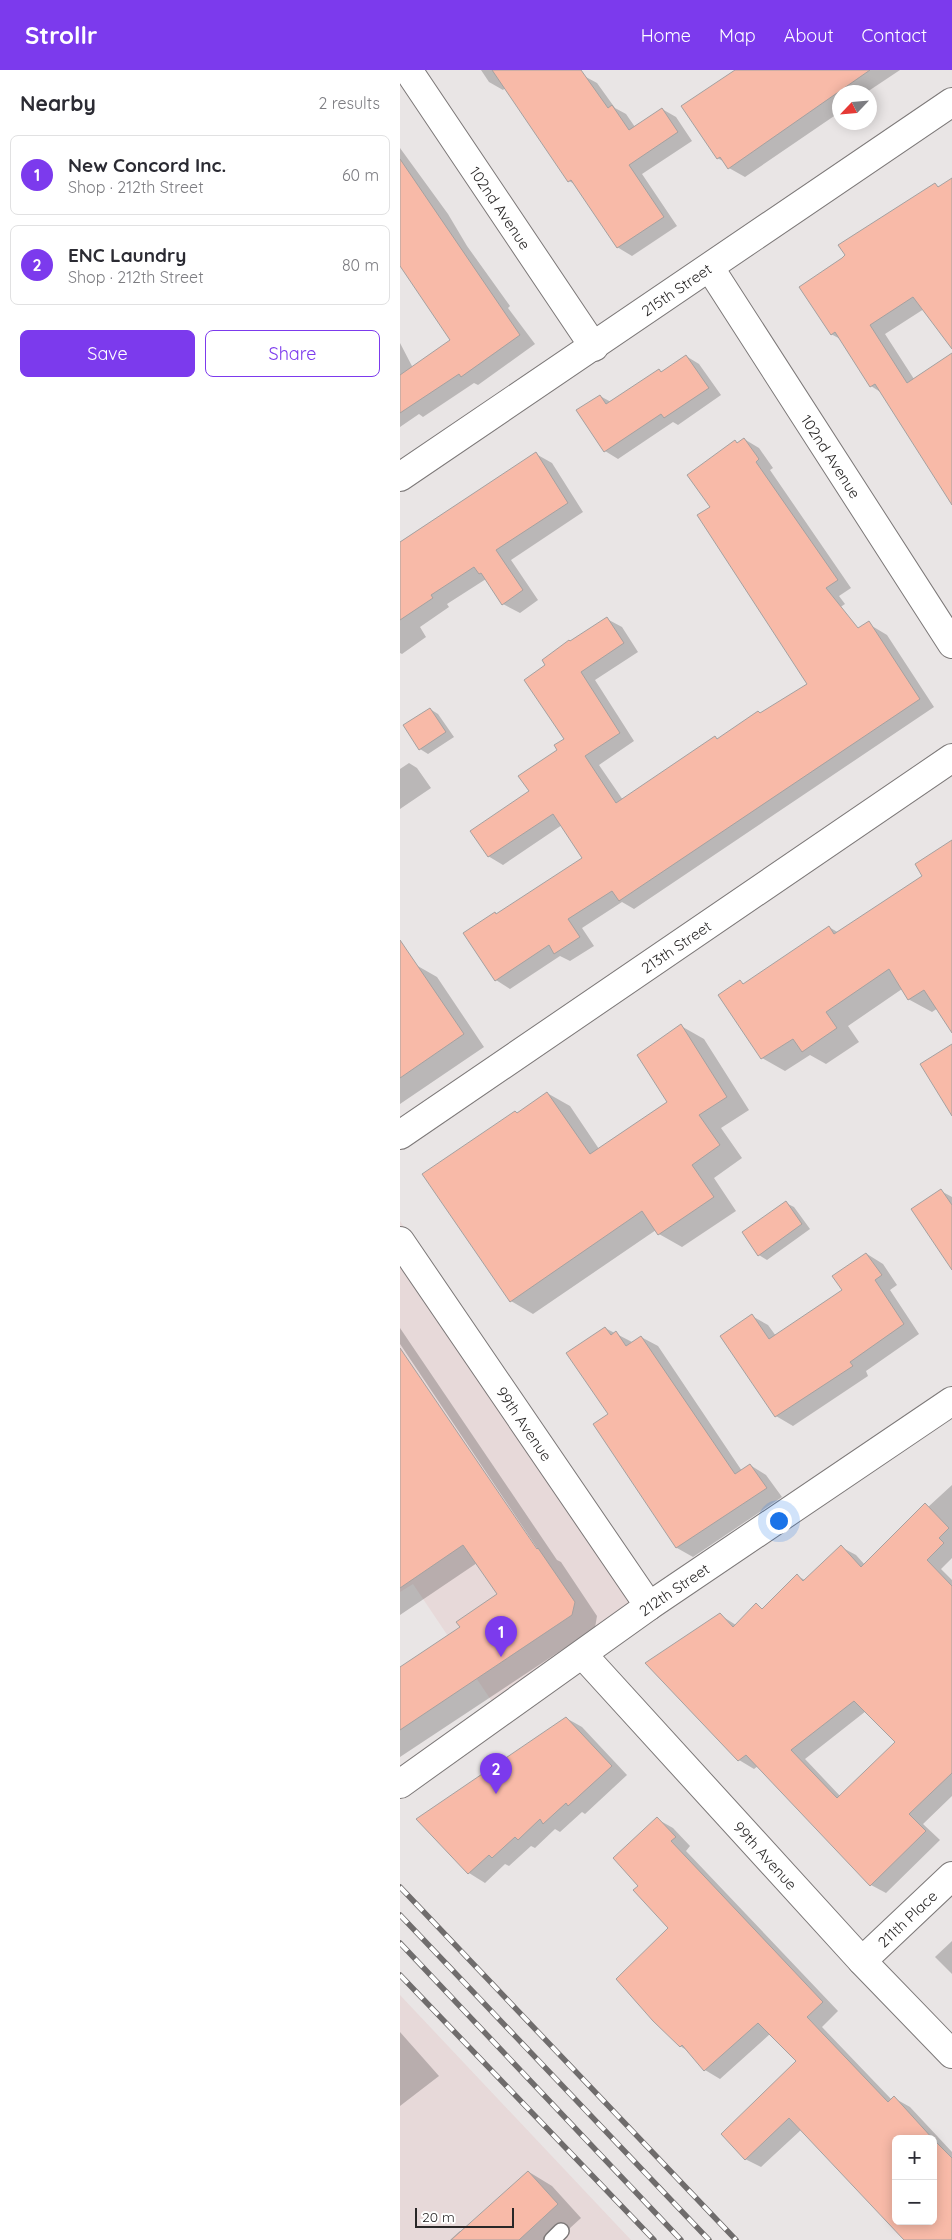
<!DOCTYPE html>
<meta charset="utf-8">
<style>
body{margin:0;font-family:Quicksand,sans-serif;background:#f7f7f7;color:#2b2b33}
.controls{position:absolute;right:15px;bottom:15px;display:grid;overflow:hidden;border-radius:8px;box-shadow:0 2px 12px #0003}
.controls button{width:45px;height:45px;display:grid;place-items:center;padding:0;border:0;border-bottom:1px solid #e1e1e2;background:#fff;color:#2b2b33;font:25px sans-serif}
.compass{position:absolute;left:432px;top:15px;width:45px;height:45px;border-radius:50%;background:#fff;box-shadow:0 2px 12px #0003;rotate:244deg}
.scale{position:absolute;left:15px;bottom:12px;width:99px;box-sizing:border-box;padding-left:5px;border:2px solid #292727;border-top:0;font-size:14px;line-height:18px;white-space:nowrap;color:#292727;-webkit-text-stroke:4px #fff;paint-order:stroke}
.you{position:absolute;left:378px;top:1450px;width:18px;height:18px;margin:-12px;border:4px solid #fff;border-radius:50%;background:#1a73e8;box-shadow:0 0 0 8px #1a73e833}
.badge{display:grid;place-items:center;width:32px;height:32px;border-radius:50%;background:#7c3aed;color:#fff;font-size:16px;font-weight:700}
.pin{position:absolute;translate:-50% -41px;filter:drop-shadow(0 1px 2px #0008)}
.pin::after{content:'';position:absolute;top:26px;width:18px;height:15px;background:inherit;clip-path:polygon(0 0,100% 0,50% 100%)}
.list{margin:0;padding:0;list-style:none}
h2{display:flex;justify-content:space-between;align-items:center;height:65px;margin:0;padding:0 20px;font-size:21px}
h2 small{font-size:16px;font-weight:400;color:#7c7c81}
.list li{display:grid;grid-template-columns:32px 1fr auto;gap:15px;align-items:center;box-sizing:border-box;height:80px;margin:0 10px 10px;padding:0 10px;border:1px solid #e1e1e2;border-radius:8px}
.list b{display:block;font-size:19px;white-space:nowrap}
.list p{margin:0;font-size:16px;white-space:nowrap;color:#7c7c81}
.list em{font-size:16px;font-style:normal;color:#7c7c81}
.actions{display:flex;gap:10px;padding:15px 20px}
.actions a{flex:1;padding:11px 0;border:1px solid #7c3aed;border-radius:8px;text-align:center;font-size:18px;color:#7c3aed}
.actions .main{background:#7c3aed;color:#fff}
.map{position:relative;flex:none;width:552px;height:2170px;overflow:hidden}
header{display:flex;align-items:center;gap:30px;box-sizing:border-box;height:70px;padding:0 25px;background:#7c3aed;color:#fff}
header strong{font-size:24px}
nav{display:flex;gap:28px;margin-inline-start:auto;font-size:18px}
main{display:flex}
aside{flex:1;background:#fff}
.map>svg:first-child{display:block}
.built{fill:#e7d9d9}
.shadow{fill:#0003;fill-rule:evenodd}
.building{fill:#f8baa8;stroke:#a5a1a0;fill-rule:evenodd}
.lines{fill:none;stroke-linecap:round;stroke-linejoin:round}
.service-casing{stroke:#7c7878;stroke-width:18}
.minor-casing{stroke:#7c7878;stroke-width:30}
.service{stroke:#fff;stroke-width:15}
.minor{stroke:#fff;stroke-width:28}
.rail-casing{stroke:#6f6c6c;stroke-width:5.5}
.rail{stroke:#fff;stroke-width:4;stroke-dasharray:11;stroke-linecap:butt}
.labels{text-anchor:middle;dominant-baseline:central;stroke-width:4;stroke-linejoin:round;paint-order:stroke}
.street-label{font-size:15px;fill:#292727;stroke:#fff}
</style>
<header>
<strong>Strollr</strong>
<nav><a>Home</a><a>Map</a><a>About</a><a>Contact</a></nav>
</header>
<main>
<aside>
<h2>Nearby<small>2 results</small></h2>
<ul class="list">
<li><span class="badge">1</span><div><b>New Concord Inc.</b><p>Shop · 212th Street</p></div><em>60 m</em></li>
<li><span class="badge">2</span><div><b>ENC Laundry</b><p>Shop · 212th Street</p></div><em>80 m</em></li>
</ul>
<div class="actions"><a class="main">Save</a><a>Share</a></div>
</aside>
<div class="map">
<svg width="552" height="2170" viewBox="0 0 552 2170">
<rect width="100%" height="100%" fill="#e9e5e5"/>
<!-- built -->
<path class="built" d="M 0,1151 L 252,1526 L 95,1636 L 13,1514 L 0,1522 Z
M 0,1925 L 231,2170 L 0,2170 Z"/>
<!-- shadow -->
<path class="shadow" d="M 81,0 L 173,0 L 197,13 L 215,38 L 226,44 L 235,57 L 262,39 L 276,47 L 292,71 L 242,104 L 277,156 L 232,186 L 217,177 L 176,115 L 169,111 L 105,18 L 103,20 L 89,12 Z
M 336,0 L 500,0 L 467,22 L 440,22 L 440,42 L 345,107 L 329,98 L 325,92 L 317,88 Z
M 0,78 L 48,144 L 67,176 L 110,236 L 108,238 L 135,274 L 78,315 L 74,313 L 23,347 L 19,344 L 0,357 L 0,273 L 13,298 L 52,270 L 0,192 Z
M 552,110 L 552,221 L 485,264 L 514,309 L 552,295 L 552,432 L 482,323 L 471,316 L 442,270 L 431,264 L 443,189 L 535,115 L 540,117 Z
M 286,286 L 299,294 L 321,325 L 278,355 L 273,352 L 218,389 L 205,381 L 178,341 L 200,326 L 211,332 L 259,300 L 262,302 Z
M 344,369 L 359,378 L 373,398 L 370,400 L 451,518 L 439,526 L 445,534 L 421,550 L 439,577 L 472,556 L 487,565 L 534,637 L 234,839 L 222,832 L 182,858 L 194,876 L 170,891 L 160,886 L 110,919 L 96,910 L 92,848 L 184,788 L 162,755 L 103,795 L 88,786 L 166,669 L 147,595 L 171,572 L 207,549 L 222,557 L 238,582 L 195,610 L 234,671 L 199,695 L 223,730 L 315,668 L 319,670 L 409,614 L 311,437 L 335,372 L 338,373 Z
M 136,384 L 152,393 L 183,442 L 111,490 L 138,530 L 120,543 L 103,534 L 86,509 L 47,534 L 49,537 L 20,557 L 26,567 L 2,584 L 0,583 L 0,472 Z
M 30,639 L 38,644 L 54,667 L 28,684 L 20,679 Z
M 9,693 L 17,698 L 31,718 L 0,739 L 0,699 Z
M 552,771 L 552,961 L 538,938 L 532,942 L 508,929 L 502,919 L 448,956 L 459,972 L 426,994 L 410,985 L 385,1001 L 362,988 L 340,912 L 345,915 L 429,857 L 439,863 L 524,806 Z
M 16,895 L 37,907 L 84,977 L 0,1034 L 0,905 Z
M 281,956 L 304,969 L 349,1040 L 321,1058 L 342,1088 L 314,1108 L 336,1141 L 282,1177 L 259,1164 L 256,1160 L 133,1244 L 111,1231 L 118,1044 L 147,1023 L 170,1036 L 199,1079 L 268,1032 Z
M 541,1121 L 552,1127 L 552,1198 Z
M 386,1133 L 394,1137 L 410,1159 L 367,1190 L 359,1185 L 344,1163 Z
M 467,1184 L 483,1194 L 497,1215 L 490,1220 L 519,1264 L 466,1301 L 468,1306 L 393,1356 L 376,1346 L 322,1266 L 352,1246 L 368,1255 L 376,1266 L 444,1220 Z
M 0,1258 L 157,1490 L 161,1492 L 197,1546 L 195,1558 L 0,1687 L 0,1598 L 62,1557 L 98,1525 L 77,1493 L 0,1545 L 0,1279 L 139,1485 L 141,1484 L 0,1274 Z
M 205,1258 L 232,1272 L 241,1267 L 258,1276 L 342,1401 L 350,1395 L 366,1405 L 382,1427 L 293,1487 L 277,1478 L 195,1355 L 209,1345 Z
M 552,1415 L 552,1488 L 541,1499 L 552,1510 L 552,1726 L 523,1754 L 540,1770 L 486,1823 L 471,1815 L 358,1696 L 354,1699 L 339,1690 L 247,1593 L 320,1545 L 336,1555 L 356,1535 L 363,1539 L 397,1506 L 405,1510 L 441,1477 L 456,1485 L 465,1495 ZM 466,1641 L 497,1672 L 441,1727 L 405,1689 Z
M 166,1648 L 182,1657 L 227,1705 L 185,1744 L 182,1742 L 160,1762 L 155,1759 L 135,1778 L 131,1776 L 109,1796 L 105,1794 L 85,1813 L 69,1803 Z
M 257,1749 L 273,1758 L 290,1776 L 286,1781 L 438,1941 L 422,1957 L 492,2030 L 494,2028 L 510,2037 L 552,2082 L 552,2170 L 506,2170 L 402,2059 L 361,2097 L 345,2089 L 398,1991 L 370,1964 L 320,2009 L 305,2000 L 288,1981 L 280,1976 L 270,1858 L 239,1816 ZM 496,2069 L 533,2069 L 533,2151 L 496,2151 Z
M 552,1871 L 552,1904 L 535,1887 Z
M 0,1962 L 39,2006 L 0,2036 Z
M 129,2102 L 152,2116 L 181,2148 L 157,2170 L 50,2170 L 60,2161 L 62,2162 Z"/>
<!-- building -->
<path class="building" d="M 92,0 L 181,0 L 208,38 L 212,35 L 229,60 L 262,38 L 278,62 L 229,95 L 264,147 L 217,178 L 171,110 L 168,112 Z
M 335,0 L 470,0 L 328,99 L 320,87 L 317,89 L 281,36 Z
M 0,89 L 120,265 L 61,307 L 59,304 L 0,343 L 0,305 L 50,270 L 0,196 Z
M 552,108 L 552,279 L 513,227 L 470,255 L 507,313 L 552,283 L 552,435 L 475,314 L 470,317 L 435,262 L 431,265 L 399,217 L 442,188 L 445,185 L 438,175 L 535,113 L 538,117 Z
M 286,285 L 309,318 L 264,348 L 261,344 L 204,382 L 176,340 L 200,325 L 206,334 L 259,299 L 261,302 Z
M 344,368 L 359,389 L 356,392 L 438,510 L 426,518 L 458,558 L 469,551 L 520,629 L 219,831 L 212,821 L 168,849 L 180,867 L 154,884 L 149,875 L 95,911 L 63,863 L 95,842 L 96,844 L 182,788 L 153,744 L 88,787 L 70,761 L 129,721 L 118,706 L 157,680 L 154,675 L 164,669 L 124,610 L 145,595 L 142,590 L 169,570 L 170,571 L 207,547 L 224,573 L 181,602 L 220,663 L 185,686 L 216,733 L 315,666 L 317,669 L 358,641 L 360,643 L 407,614 L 297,445 L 310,437 L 287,405 L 335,370 L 337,373 Z
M 136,382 L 168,433 L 96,480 L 123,520 L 102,535 L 81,503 L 79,504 L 74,497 L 31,525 L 33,528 L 0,550 L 0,472 Z
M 30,638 L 46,662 L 19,680 L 3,655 Z
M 552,770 L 552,963 L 524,920 L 508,930 L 489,899 L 426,942 L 437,958 L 402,982 L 393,969 L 361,989 L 318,925 L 340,910 L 343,914 L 429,856 L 434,864 L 522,806 L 515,794 Z
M 0,870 L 64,964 L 0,1008 Z
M 281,954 L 327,1027 L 299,1045 L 320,1075 L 292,1095 L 314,1127 L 258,1165 L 242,1141 L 110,1232 L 22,1104 L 115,1041 L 117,1043 L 147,1022 L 190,1084 L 267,1032 L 237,985 Z
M 552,974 L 552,1046 L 520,994 Z
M 541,1119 L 552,1135 L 552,1200 L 511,1139 Z
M 386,1131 L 402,1154 L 358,1186 L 342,1162 Z
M 466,1183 L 482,1205 L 475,1210 L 504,1254 L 450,1292 L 453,1296 L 375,1347 L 320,1266 L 352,1244 L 369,1269 L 442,1220 L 432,1206 Z
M 205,1257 L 211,1265 L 216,1261 L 226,1276 L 241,1266 L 335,1404 L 350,1394 L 367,1418 L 276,1478 L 193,1354 L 208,1344 L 166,1283 Z
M 0,1278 L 137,1479 L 138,1478 L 175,1532 L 172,1545 L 0,1660 L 0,1597 L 60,1557 L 56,1552 L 97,1524 L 63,1475 L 0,1518 Z
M 525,1433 L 549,1458 L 539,1468 L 544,1473 L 527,1490 L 552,1516 L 552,1703 L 509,1744 L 526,1761 L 470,1816 L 346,1685 L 338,1691 L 245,1593 L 320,1543 L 333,1557 L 356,1533 L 362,1539 L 397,1504 L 403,1511 L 441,1475 L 461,1497 ZM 454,1631 L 495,1672 L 437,1728 L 391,1680 Z
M 166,1647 L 212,1696 L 168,1736 L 166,1733 L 143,1754 L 140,1749 L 118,1770 L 115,1767 L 92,1788 L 89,1785 L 68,1804 L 16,1749 Z
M 257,1747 L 276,1767 L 271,1771 L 423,1932 L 407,1947 L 488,2032 L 494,2026 L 533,2069 L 496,2069 L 496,2151 L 533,2151 L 533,2069 L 552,2088 L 552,2170 L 504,2170 L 389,2048 L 345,2090 L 321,2064 L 396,1991 L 358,1953 L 304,2001 L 282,1975 L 280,1977 L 253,1951 L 216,1909 L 268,1858 L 233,1820 L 238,1816 L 213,1788 Z
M 128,2101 L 158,2134 L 119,2170 L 51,2170 Z"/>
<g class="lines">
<defs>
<path id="service" d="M 152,2170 L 161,2161"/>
<g id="minor">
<path id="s1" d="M 8,0 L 194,277"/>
<path id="s2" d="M 310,198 L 552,574"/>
<path id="s3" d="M 0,407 L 552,32"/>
<path id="s4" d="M 0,1065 L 552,688"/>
<path id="s5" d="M 0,1171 L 249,1536"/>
<path id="s6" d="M 183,1585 L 462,1891 L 552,1984"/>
<path id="s7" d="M 0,1714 L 249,1536 L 552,1331"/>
<path id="s8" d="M 462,1891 L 552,1806"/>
</g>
</defs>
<!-- service casing -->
<use href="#service" class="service-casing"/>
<!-- minor casing -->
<use href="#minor" class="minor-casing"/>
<!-- service -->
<use href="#service" class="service"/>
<!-- minor -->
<use href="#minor" class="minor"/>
<defs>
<path id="rail" d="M 0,1817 L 336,2170
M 0,1845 L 309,2170
M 0,1873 L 281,2170
M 0,1905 L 254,2170"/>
</defs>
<!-- rail casing -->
<use href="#rail" class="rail-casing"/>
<!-- rail -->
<use href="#rail" class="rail"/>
</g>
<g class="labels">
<!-- street labels -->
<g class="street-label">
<text stroke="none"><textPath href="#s1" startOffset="166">102nd Avenue</textPath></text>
<text stroke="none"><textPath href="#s3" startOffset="334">215th Street</textPath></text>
<text stroke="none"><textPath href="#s2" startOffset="224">102nd Avenue</textPath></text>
<text stroke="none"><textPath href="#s4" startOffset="334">213th Street</textPath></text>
<text stroke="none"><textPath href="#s5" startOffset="221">99th Avenue</textPath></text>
<text stroke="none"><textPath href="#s7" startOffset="336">212th Street</textPath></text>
<text stroke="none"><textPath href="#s6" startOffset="271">99th Avenue</textPath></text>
<text stroke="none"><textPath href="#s8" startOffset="62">211th Place</textPath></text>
</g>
</g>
</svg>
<div class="controls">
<button>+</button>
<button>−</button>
</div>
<svg class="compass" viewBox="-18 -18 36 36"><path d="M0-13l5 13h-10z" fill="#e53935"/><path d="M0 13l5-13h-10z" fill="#7c7c81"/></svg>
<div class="scale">20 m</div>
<div class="you"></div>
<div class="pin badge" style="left:101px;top:1587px">1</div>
<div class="pin badge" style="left:96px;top:1724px">2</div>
</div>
</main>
